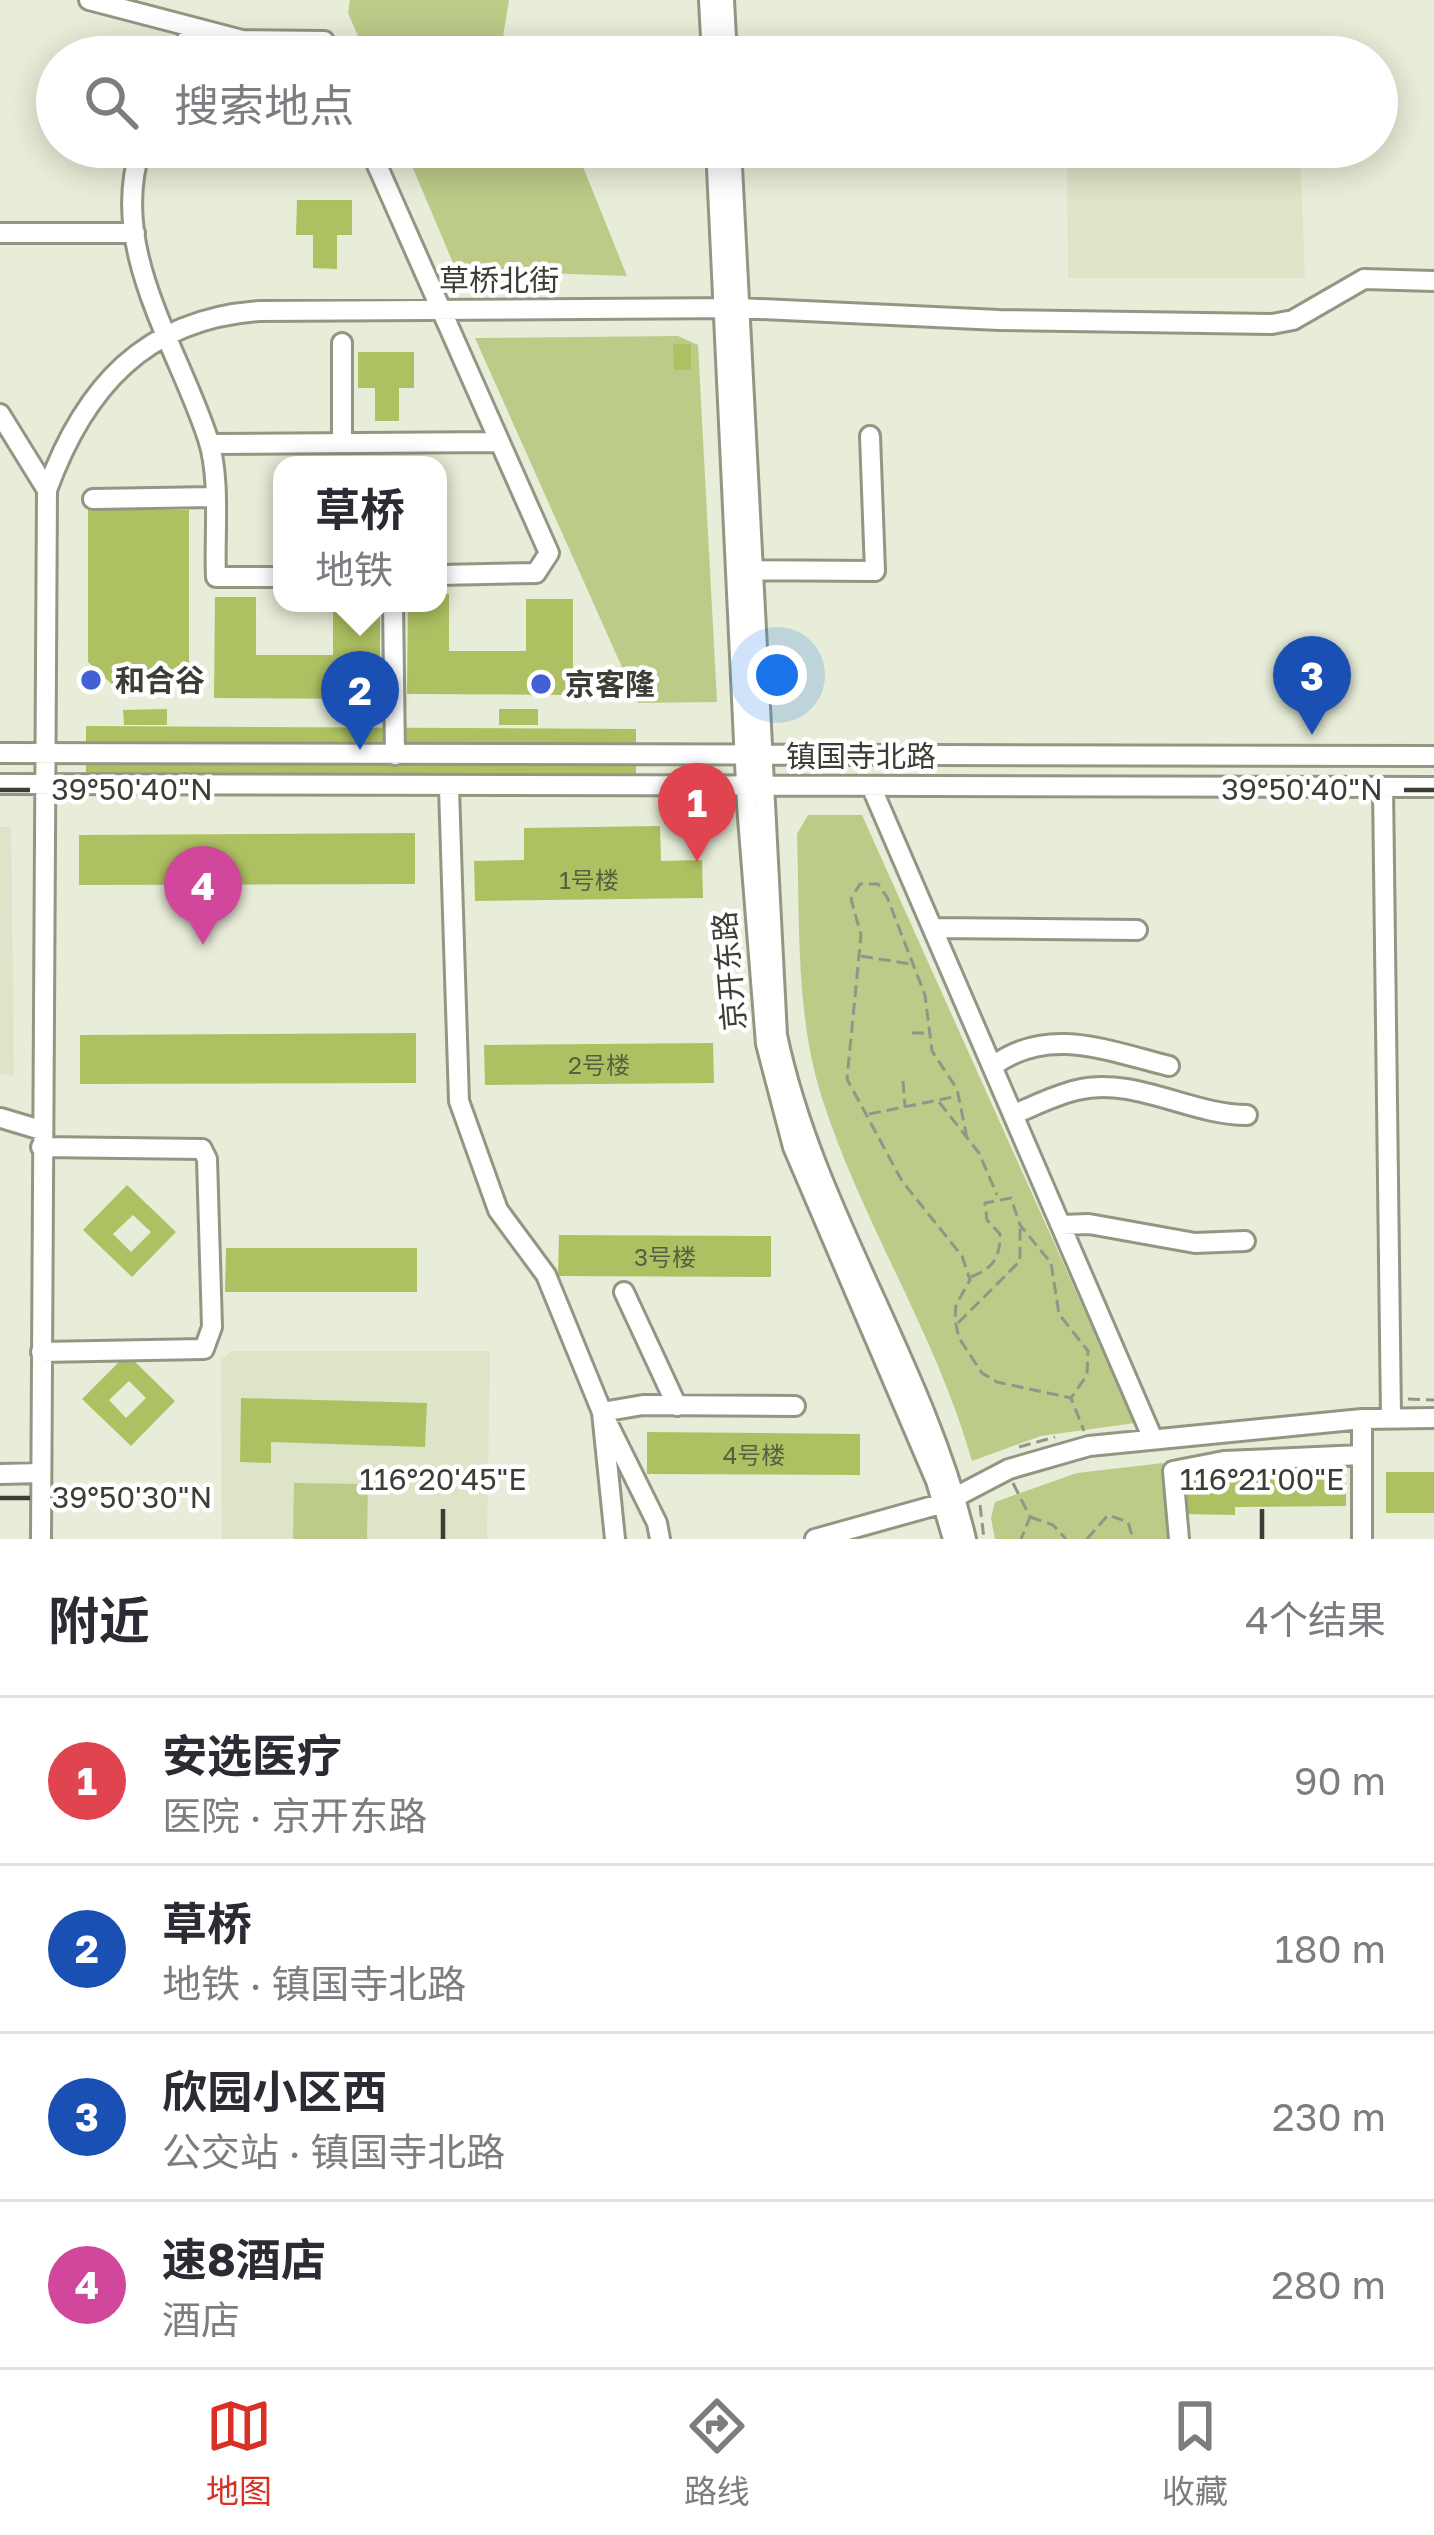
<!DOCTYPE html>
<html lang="zh">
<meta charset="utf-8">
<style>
body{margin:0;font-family:"Golos Text","Noto Sans SC",sans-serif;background:#f7f7f7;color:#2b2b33}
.you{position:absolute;left:777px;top:675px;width:42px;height:42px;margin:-30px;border:9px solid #fff;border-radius:50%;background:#1a73e8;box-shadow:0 0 0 18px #1a73e833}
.badge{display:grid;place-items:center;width:78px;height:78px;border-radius:50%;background:#d93025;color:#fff;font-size:39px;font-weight:700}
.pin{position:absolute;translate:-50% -99px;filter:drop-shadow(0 3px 6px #0008)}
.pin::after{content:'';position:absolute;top:63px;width:42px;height:36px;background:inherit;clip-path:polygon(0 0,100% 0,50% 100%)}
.popup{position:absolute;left:273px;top:456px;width:174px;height:156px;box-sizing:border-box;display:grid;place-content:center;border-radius:24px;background:#fff;filter:drop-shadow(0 3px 9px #0005);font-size:39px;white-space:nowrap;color:#7c7c81}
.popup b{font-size:45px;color:#2b2b33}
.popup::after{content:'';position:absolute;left:50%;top:100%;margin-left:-24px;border:24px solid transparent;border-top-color:#fff}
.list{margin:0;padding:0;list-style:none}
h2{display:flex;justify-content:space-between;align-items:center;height:156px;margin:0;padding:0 48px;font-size:51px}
h2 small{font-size:39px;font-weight:400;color:#7c7c81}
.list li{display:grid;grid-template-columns:78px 1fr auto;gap:36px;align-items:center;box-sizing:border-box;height:168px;padding:0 48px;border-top:3px solid #e1e1e2}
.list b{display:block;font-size:45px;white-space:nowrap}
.list p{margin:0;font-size:39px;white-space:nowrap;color:#7c7c81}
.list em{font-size:39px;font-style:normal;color:#7c7c81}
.icon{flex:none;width:66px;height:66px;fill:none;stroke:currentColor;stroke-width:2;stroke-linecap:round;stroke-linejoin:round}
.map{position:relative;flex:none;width:1434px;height:1539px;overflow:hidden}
.search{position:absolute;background:#fff;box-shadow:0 6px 30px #0003;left:36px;right:36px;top:36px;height:132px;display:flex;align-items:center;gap:30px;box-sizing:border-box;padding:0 42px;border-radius:66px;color:#7c7c81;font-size:45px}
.sheet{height:828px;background:#fff}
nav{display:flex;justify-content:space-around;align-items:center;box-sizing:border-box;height:168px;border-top:3px solid #e1e1e2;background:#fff;font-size:33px;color:#7c7c81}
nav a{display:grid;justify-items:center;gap:6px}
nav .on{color:#d93025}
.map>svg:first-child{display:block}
.built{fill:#dde4c7}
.green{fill:#bccb88}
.building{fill:#aec162;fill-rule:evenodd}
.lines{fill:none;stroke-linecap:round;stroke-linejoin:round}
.minor-casing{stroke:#929783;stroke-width:24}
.path{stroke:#929687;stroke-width:3;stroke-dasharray:12 6;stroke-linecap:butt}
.minor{stroke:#fff;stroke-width:18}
.ticks{fill:none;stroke:#3c3e36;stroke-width:4.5}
.poi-dot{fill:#4361d4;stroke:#fff;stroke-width:4.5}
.labels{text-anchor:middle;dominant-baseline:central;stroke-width:9;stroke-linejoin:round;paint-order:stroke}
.number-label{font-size:24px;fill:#585f41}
.street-label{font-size:30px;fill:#3c3e36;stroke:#fff}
.poi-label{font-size:30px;font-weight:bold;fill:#3c3e36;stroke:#fff;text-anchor:start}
.ticks-label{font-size:30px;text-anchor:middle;fill:#3c3e36;stroke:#fff;stroke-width:9;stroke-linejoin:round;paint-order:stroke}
</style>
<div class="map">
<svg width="1434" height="1539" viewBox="0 0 1434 1539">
<rect width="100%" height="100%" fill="#e7edd8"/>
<!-- built -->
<path class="built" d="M 1067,147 L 1300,147 L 1305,278 L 1068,278 Z
M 0,827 L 11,827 L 14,1076 L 0,1073 Z
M 232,1351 L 490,1351 L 487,1539 L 222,1539 L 221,1360 Z"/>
<!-- green -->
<path class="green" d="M 350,0 L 509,0 L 502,43 L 570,57 L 367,57 L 348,13 Z
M 404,147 L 575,147 L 627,276 L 456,270 Z
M 678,336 L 698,345 L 717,702 L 638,703 L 475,338 Z
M 808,815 L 862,815 L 1135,1423 L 1041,1436 L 972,1461 C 936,1334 862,1223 822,1098 C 795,1014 800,921 797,834 Z
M 1163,1463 L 1170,1539 L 995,1539 L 991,1518 L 995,1502 L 1077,1473 Z
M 294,1483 L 368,1484 L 367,1539 L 293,1539 Z"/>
<!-- building -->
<path class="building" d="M 297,200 L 352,200 L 352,235 L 337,235 L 337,269 L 313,268 L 313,235 L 296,235 Z
M 673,344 L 691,344 L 691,370 L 674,370 Z
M 358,352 L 414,352 L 414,388 L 399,388 L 399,421 L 375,421 L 375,388 L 358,388 Z
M 88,510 L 189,510 L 189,687 L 115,687 L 88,662 Z
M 438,594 L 449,594 L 449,651 L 526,651 L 526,599 L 573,599 L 573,695 L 407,694 L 408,603 L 438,603 Z
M 215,597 L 256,597 L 256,655 L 333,655 L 333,603 L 380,603 L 380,699 L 214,698 Z
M 167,709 L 167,725 L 124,725 L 123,710 Z
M 499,709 L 538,709 L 538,725 L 499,725 Z
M 86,726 L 636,729 L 636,781 L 86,778 Z
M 660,826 L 661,861 L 702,860 L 703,898 L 475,901 L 474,861 L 524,860 L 524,828 Z
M 415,833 L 415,884 L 79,885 L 79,835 Z
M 416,1033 L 416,1083 L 80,1084 L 80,1035 Z
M 713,1043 L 714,1083 L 485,1085 L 484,1045 Z
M 127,1185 L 176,1232 L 132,1277 L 83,1230 ZM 133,1215 L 151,1232 L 131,1252 L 113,1234 Z
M 559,1235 L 771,1236 L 771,1277 L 558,1276 Z
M 226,1248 L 417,1248 L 417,1292 L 225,1292 Z
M 127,1354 L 175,1401 L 131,1446 L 82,1399 ZM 129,1381 L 146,1398 L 126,1418 L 109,1400 Z
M 241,1398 L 427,1403 L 425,1447 L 271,1442 L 271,1463 L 240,1462 Z
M 647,1432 L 860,1434 L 860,1475 L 647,1474 Z
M 1233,1468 L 1346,1468 L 1346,1506 L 1235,1507 L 1235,1515 L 1183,1514 L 1183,1473 L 1233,1474 Z
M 1386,1472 L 1434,1472 L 1434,1513 L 1386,1513 Z"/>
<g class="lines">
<defs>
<path id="minor" d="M 89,0 L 242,40 L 324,41 L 331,57
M 709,0 L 712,57
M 724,0 L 727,57
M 178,57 L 192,30
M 141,147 C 107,249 178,346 208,439 C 221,479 214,535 216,577 L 282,577
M 369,147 L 549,553 L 536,573 L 438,575
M 716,147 L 747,805 L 766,1044 L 793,1147 L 936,1481 L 953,1539
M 731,147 L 777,1035 C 814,1212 924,1363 966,1539
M 140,151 L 372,153
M 0,233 L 135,233
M 342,343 L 342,443
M 0,414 L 47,490
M 210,444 L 500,442
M 93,499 L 213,497
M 743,570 L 875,571 L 870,436
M 393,603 L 395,755
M 0,753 L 1434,756
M 0,784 L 1434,787
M 871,786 L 1153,1439
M 1383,787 L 1391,1417
M 449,788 L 459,1101 L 498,1210 L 546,1275 L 602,1412 L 615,1539
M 933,928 L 1137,930
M 993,1066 C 1048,1025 1108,1051 1169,1066
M 1014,1114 C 1034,1106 1055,1095 1077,1090 C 1134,1076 1190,1115 1247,1115
M 1,1118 L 41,1130
M 41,1147 L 202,1149 L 207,1159 L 212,1327 L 204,1349 L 41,1352
M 1061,1225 L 1089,1224 L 1195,1243 L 1245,1241
M 624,1292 L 677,1406
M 0,1474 L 41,1473
M 41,1539 L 47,490 C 84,388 145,319 259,311 L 739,308 L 999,320 L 1272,324 L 1293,320 L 1364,279 L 1434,281
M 660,1539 L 657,1523 L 602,1412 L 643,1405 L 795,1406
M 815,1539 L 944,1503 L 1009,1469 L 1089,1446 L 1362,1419 L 1434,1418
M 1179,1539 L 1173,1471 L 1224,1461 L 1362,1455
M 1362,1539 L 1362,1419"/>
</defs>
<!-- minor casing -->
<use href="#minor" class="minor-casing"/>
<!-- path -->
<path class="path" d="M 861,956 L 910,964
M 912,1033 L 926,1033
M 903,1081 L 905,1107
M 939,1102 L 979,1153 L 997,1195
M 869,1114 L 958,1096
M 967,1138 L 957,1089 L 932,1051 L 925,995 L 887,897 L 878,884 L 860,884 L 851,899 L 861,935 L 847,1079 L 902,1181 L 962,1256 L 970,1280 L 956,1305 L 955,1320 L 959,1338 L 982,1373 L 997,1382 L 1071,1398 L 1084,1431
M 971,1277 C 993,1268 1000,1259 1000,1234 L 987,1220 L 985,1203 L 1011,1198 L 1020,1225 L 1051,1263 L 1059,1314 L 1088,1351 L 1087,1375 L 1071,1398
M 958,1323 L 1020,1261 L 1020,1227
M 1408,1399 L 1434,1400
M 1019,1447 L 1055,1437
M 1013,1483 L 1030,1517 L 1021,1539
M 980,1505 L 984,1539
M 1030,1517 L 1053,1525 L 1066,1539
M 1087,1539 L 1108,1515 L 1128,1522 L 1133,1539"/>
<!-- minor -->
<use href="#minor" class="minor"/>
</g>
<!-- ticks -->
<path class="ticks" d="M 0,790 L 30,790M 1404,790 L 1434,790M 0,1498 L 30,1498M 443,1509 L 443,1539M 1262,1509 L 1262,1539"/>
<!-- markers -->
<g class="poi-dot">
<circle cx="91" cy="680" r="12"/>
<circle cx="541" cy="684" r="12"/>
</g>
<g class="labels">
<!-- number labels -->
<g class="number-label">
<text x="589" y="879">1号楼</text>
<text x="599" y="1064">2号楼</text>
<text x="665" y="1256">3号楼</text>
<text x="754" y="1454">4号楼</text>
</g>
<!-- street labels -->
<g class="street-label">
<text x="499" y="280">草桥北街</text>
<text x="861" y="756">镇国寺北路</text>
<text transform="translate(729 971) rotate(-95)">京开东路</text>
</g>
<!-- poi labels -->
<g class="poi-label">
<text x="115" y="680">和合谷</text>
<text x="565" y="684">京客隆</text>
</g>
</g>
<g class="ticks-label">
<text x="132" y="800">39°50'40"N</text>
<text x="1302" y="800">39°50'40"N</text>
<text x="443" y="1490">116°20'45"E</text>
<text x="1262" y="1490">116°21'00"E</text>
<text x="132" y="1508">39°50'30"N</text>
</g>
</svg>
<div class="you"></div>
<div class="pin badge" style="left:697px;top:862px;background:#e0444e">1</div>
<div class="pin badge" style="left:360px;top:750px;background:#1a4fb4">2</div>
<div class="popup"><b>草桥</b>地铁</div>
<div class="pin badge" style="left:1312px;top:735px;background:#1a4fb4">3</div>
<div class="pin badge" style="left:203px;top:945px;background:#d1479c">4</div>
<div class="search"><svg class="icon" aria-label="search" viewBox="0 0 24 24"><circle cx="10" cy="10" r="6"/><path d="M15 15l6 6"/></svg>搜索地点</div>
</div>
<section class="sheet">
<h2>附近<small>4个结果</small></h2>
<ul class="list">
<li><span class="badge" style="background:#e0444e">1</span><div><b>安选医疗</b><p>医院 · 京开东路</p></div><em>90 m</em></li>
<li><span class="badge" style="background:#1a4fb4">2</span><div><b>草桥</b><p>地铁 · 镇国寺北路</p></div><em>180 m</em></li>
<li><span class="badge" style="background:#1a4fb4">3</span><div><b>欣园小区西</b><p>公交站 · 镇国寺北路</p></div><em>230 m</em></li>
<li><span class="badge" style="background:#d1479c">4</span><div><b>速8酒店</b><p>酒店</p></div><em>280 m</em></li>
</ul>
</section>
<nav>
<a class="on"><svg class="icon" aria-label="map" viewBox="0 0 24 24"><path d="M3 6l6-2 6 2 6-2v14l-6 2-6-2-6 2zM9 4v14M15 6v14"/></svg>地图</a>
<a><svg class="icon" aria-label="directions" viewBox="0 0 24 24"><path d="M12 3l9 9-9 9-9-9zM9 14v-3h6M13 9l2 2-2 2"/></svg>路线</a>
<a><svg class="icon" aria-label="saved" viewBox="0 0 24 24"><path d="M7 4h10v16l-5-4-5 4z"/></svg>收藏</a>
</nav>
